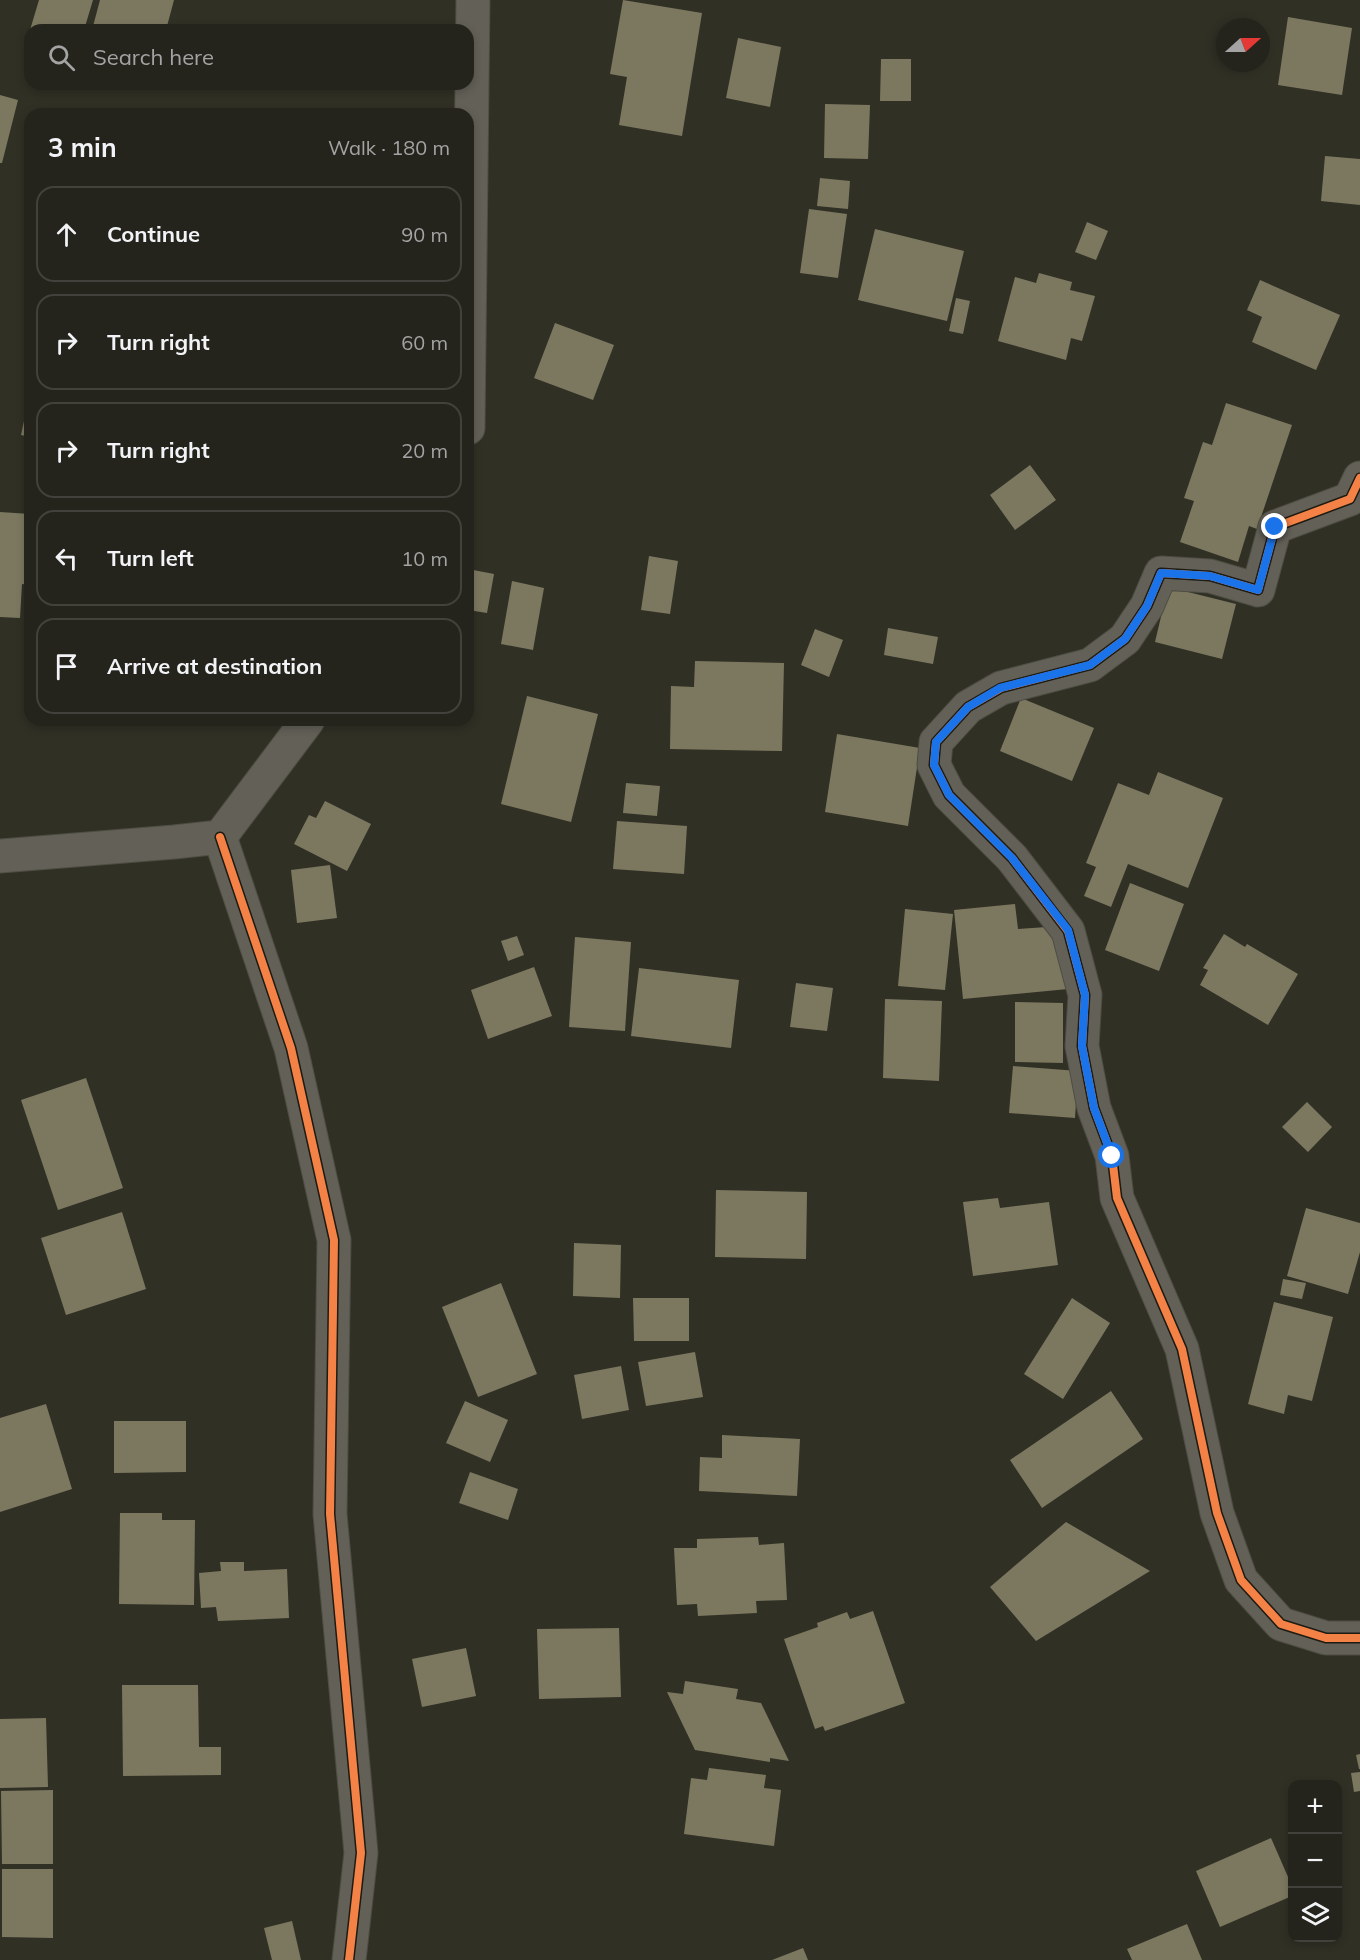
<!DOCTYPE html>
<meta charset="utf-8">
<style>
body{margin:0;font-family:Mulish,sans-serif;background:#313029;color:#f1f3f6}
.controls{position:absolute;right:18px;bottom:18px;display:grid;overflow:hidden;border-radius:12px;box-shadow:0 3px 9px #0003}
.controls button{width:54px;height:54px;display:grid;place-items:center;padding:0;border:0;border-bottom:2px solid #42413b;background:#25241c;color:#f1f3f6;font:30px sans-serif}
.compass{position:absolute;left:1216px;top:18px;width:54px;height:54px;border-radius:50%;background:#25241c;box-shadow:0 3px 9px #0003;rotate:69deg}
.stop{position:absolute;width:18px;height:18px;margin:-14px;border:4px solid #1a73e8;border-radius:50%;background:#fff}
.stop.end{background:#1a73e8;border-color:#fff;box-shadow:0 2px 6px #0008}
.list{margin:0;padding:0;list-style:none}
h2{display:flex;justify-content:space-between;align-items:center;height:78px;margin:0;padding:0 24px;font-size:26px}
h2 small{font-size:20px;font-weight:400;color:#a3a4a3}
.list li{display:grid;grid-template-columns:39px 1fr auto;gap:18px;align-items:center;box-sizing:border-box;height:96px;margin:0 12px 12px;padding:0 12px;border:2px solid #42413b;border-radius:18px}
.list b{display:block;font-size:22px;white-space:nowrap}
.list em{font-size:20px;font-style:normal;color:#a3a4a3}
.icon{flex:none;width:33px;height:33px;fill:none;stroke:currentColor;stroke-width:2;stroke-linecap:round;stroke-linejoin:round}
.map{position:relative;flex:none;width:1360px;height:1960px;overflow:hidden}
.search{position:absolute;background:#25241c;box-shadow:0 3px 9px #0003;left:24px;top:24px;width:450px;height:66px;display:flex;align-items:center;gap:15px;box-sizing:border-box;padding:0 21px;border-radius:18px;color:#a3a4a3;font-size:22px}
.panel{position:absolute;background:#25241c;box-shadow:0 3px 9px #0003;left:24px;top:108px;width:450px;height:618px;border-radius:18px}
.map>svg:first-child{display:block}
.building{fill:#7c7860}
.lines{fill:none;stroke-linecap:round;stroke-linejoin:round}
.street-casing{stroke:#4e4d43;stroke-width:35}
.street{stroke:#626057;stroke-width:33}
.cycleway-casing{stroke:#1d1b12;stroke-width:11}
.cycleway{stroke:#f48246;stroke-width:8}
.route{stroke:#1a73e8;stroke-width:8}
</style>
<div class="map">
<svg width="1360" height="1960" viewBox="0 0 1360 1960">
<rect width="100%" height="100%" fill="#313025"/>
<!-- building -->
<path class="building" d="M 39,0 L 93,0 L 84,30 L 73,30 L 61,26 L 60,30 L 30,30 Z
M 100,0 L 174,0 L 166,30 L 92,30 Z
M 623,0 L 702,13 L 682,136 L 619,125 L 627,77 L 610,74 Z
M 1288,17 L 1352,28 L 1342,95 L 1278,85 Z
M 738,38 L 781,47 L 770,107 L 726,98 Z
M 881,59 L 911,59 L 911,101 L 880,101 Z
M 0,95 L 18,100 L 2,163 L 0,163 Z
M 825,104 L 870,105 L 868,159 L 824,158 Z
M 1325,156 L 1360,159 L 1360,205 L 1321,201 Z
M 820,178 L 850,181 L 848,209 L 817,206 Z
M 809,209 L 847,214 L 838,278 L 800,273 Z
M 1087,222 L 1108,231 L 1096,260 L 1075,252 Z
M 875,229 L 964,251 L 947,321 L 858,300 Z
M 1039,273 L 1072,282 L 1070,290 L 1095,296 L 1082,341 L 1071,338 L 1066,360 L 998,341 L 1015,277 L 1036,283 Z
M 1260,280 L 1340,315 L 1316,370 L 1252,342 L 1262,317 L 1247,310 Z
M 956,298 L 970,301 L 963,334 L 949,331 Z
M 555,323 L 614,345 L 593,400 L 534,378 Z
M 29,398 L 30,398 L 30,437 L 21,435 Z
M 1226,403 L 1292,425 L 1257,529 L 1249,526 L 1238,562 L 1180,542 L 1194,501 L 1184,498 L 1203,442 L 1212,445 Z
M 1030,465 L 1056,500 L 1015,530 L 990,495 Z
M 0,512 L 30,514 L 30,585 L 22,584 L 20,618 L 0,617 Z
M 649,556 L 678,561 L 670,614 L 641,610 Z
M 468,569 L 494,574 L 487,613 L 468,610 Z
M 512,581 L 544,588 L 533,650 L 501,644 Z
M 1168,587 L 1236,604 L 1222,659 L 1155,642 Z
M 888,628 L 938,637 L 933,664 L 884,655 Z
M 815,629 L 843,640 L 829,677 L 801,665 Z
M 695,661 L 784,663 L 782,751 L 670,749 L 671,686 L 694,687 Z
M 527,696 L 598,714 L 571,822 L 501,804 Z
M 1021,698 L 1094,728 L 1072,781 L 1000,751 Z
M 837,734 L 920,748 L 908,826 L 825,812 Z
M 1158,772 L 1223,798 L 1188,888 L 1128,864 L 1111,907 L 1084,896 L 1096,867 L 1086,863 L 1118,783 L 1149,795 Z
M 626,783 L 660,786 L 657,816 L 623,813 Z
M 325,801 L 371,824 L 347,871 L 294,844 L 309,815 L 316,818 Z
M 617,821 L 687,826 L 684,874 L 613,869 Z
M 330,865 L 337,918 L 297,923 L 291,870 Z
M 1130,883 L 1184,904 L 1159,971 L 1105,950 Z
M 1015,904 L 1018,929 L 1061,926 L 1068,989 L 963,999 L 954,910 Z
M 905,909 L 953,914 L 945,990 L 898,986 Z
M 1224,934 L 1245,947 L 1247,944 L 1298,974 L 1268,1025 L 1200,985 L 1208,970 L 1203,968 Z
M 517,936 L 524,955 L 508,961 L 501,941 Z
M 575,937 L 631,942 L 625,1031 L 569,1027 Z
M 534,967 L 552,1016 L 488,1039 L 471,990 Z
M 639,968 L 739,980 L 731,1048 L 631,1036 Z
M 796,983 L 833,988 L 827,1031 L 790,1027 Z
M 885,999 L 942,1001 L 939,1081 L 883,1078 Z
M 1015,1002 L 1063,1003 L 1063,1063 L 1015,1062 Z
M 1013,1066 L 1078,1071 L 1075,1118 L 1009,1113 Z
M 86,1078 L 123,1188 L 58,1210 L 21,1100 Z
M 1307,1102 L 1332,1127 L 1308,1152 L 1282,1127 Z
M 716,1190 L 807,1192 L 806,1259 L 715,1257 Z
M 998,1198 L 1000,1208 L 1049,1202 L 1058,1265 L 973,1276 L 963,1202 Z
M 1306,1208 L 1360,1223 L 1360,1252 L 1348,1294 L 1287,1276 Z
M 122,1212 L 146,1289 L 66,1315 L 41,1238 Z
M 574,1243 L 621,1245 L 620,1298 L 573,1296 Z
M 1283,1279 L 1306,1283 L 1302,1299 L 1280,1295 Z
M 501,1283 L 537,1374 L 478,1397 L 442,1307 Z
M 633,1298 L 689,1298 L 689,1341 L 634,1341 Z
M 1072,1298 L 1110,1323 L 1063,1399 L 1024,1374 Z
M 1274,1302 L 1333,1317 L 1312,1401 L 1288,1395 L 1284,1414 L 1248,1404 Z
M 695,1352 L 703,1397 L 646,1406 L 638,1362 Z
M 621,1366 L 629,1410 L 582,1419 L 574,1375 Z
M 1111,1391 L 1143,1439 L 1042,1508 L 1010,1460 Z
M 465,1401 L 508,1420 L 490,1462 L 446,1443 Z
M 46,1404 L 72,1489 L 0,1512 L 0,1418 Z
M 114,1421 L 186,1421 L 186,1472 L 114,1473 Z
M 722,1435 L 800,1439 L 797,1496 L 699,1491 L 700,1457 L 722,1458 Z
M 470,1472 L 518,1489 L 508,1520 L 459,1503 Z
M 120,1513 L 162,1513 L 162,1520 L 195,1520 L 194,1605 L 119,1604 Z
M 1066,1522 L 1150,1571 L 1036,1641 L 990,1587 Z
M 758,1537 L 759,1545 L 784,1543 L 787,1600 L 756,1601 L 757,1613 L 698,1616 L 697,1604 L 677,1605 L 674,1548 L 697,1548 L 697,1539 Z
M 220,1562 L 244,1562 L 244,1571 L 287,1569 L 289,1618 L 218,1621 L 216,1607 L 201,1608 L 199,1573 L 221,1571 Z
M 873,1611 L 905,1703 L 825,1731 L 823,1726 L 815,1729 L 784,1639 L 818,1627 L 817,1623 L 847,1612 L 850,1619 Z
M 619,1628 L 621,1697 L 539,1699 L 537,1629 Z
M 466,1648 L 476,1696 L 422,1707 L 412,1659 Z
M 685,1681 L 738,1689 L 736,1699 L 761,1703 L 789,1761 L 770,1758 L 770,1762 L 695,1750 L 667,1692 L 683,1694 Z
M 122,1685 L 198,1685 L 199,1747 L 221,1747 L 221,1775 L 123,1776 Z
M 46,1718 L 48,1787 L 0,1788 L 0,1719 Z
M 1360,1754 L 1360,1769 L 1359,1769 L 1356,1755 Z
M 709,1768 L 766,1775 L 764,1788 L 781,1790 L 774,1846 L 684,1834 L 691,1778 L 707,1780 Z
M 1360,1772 L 1360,1791 L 1354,1792 L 1351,1773 Z
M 53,1790 L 53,1864 L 2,1864 L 1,1791 Z
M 1271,1838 L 1292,1886 L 1292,1896 L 1220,1927 L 1196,1871 Z
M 2,1869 L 53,1869 L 53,1938 L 2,1937 Z
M 292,1921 L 301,1960 L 272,1960 L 264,1928 Z
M 1187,1924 L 1202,1960 L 1132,1960 L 1127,1949 Z
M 803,1948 L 808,1960 L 772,1960 Z"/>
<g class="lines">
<defs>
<path id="street" d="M 468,428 L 473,0
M 1360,478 L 1350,499 L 1275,527 L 1258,590 L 1210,576 L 1161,573 L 1147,606 L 1125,639 L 1090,665 L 1001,688 L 968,707 L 936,742 L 934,765 L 949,795 L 1012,858 L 1068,931 L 1085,995 L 1082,1046 L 1094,1108 L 1112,1156 L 1117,1198 L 1182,1349 L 1217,1513 L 1241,1580 L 1281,1624 L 1326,1638 L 1360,1638
M 220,837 L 291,1048 L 334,1240 L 330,1514 L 361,1853 L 349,1960
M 0,856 L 174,842 L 220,837 L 308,720"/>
</defs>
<!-- street casing -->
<use href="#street" class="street-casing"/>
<!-- street -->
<use href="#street" class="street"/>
<defs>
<path id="cycleway" d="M 1360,478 L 1350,499 L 1275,527 L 1258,590 L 1210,576 L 1161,573 L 1147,606 L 1125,639 L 1090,665 L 1001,688 L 968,707 L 936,742 L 934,765 L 949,795 L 1012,858 L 1068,931 L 1085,995 L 1082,1046 L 1094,1108 L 1112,1156 L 1117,1198 L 1182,1349 L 1217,1513 L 1241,1580 L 1281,1624 L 1326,1638 L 1360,1638
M 220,837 L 291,1048 L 334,1240 L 330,1514 L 361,1853 L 349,1960"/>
</defs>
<!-- cycleway casing -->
<use href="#cycleway" class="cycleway-casing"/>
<!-- cycleway -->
<use href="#cycleway" class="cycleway"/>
</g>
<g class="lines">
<!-- route -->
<path class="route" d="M 1112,1156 L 1094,1108 L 1082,1046 L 1085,995 L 1068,930 L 1012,858 L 949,795 L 934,765 L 936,742 L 968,707 L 1000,688 L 1090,665 L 1125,639 L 1147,606 L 1161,573 L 1210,576 L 1258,590 L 1275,527"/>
</g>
</svg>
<div class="controls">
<button>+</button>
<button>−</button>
<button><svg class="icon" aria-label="layers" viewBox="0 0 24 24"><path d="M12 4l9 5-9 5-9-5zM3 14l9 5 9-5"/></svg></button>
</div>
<svg class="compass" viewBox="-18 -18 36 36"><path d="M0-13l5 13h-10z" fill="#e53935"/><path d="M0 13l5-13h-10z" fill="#a3a4a3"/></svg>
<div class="stop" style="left:1112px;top:1156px"></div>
<div class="stop end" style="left:1275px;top:527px"></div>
<div class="search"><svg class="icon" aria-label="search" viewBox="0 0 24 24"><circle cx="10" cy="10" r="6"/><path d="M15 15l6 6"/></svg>Search here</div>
<section class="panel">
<h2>3 min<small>Walk · 180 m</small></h2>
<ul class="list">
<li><svg class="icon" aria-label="ahead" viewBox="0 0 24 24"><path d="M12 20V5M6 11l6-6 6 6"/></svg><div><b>Continue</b></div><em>90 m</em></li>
<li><svg class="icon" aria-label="right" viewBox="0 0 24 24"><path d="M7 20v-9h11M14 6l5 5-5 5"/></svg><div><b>Turn right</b></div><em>60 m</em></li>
<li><svg class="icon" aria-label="right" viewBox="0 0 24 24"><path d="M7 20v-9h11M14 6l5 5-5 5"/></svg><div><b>Turn right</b></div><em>20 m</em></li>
<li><svg class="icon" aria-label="left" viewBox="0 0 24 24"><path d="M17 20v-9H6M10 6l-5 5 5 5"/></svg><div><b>Turn left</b></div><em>10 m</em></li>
<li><svg class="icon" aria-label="arrive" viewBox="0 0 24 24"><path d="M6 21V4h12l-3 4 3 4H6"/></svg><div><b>Arrive at destination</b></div></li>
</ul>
</section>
</div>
